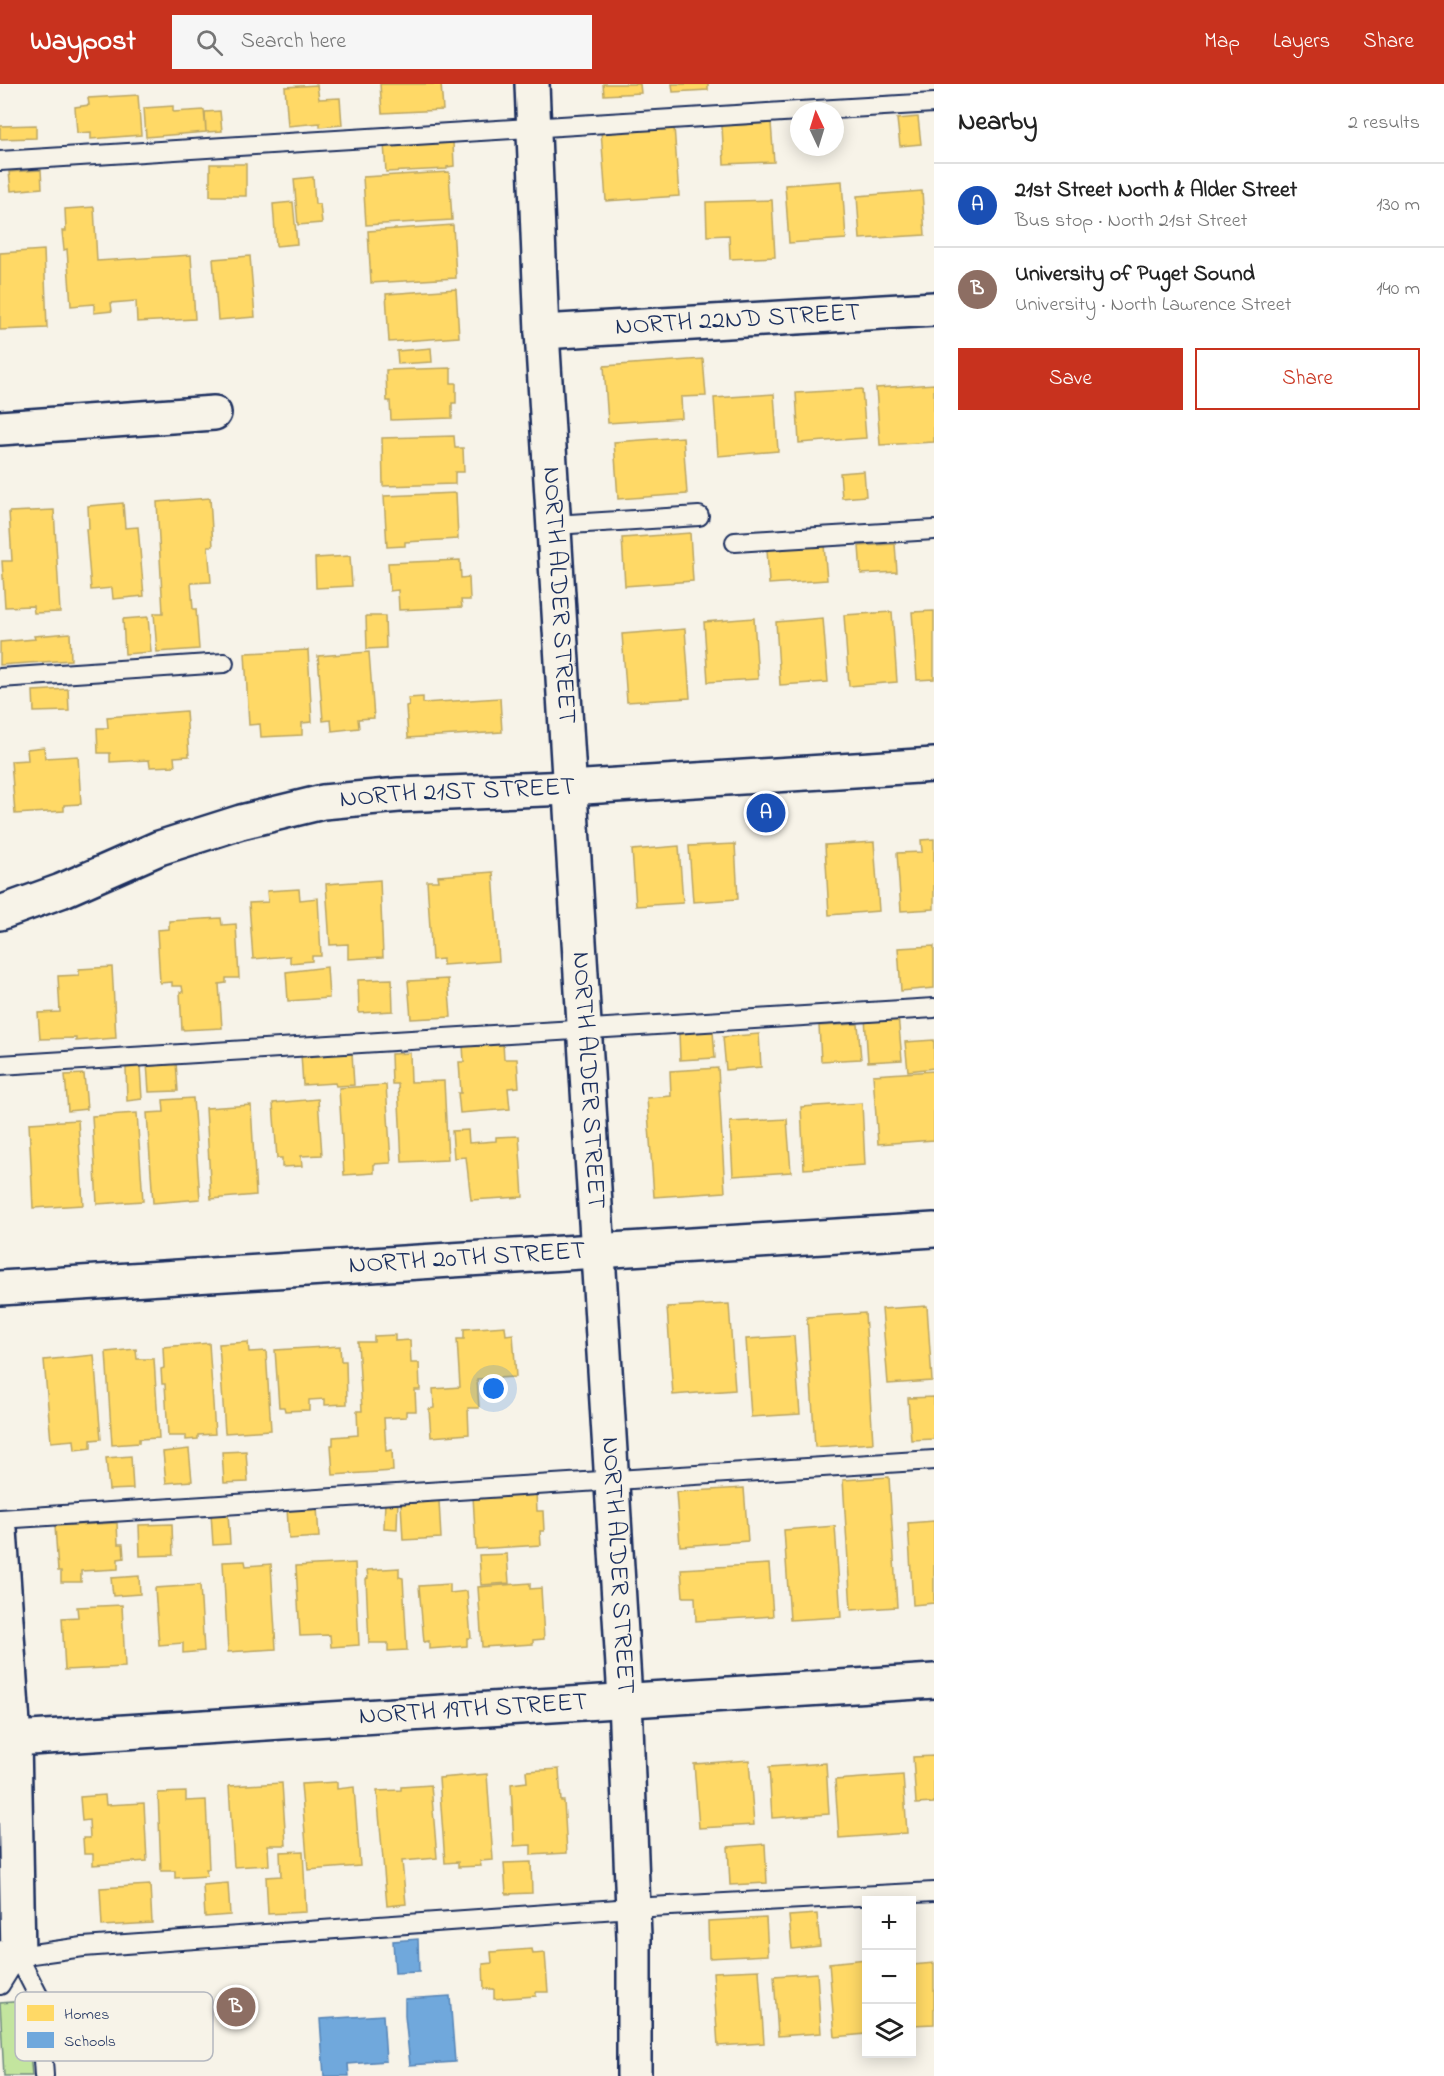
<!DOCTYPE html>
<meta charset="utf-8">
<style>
body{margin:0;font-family:"Indie Flower",sans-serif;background:#f6f6f6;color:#222}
.controls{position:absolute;right:18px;bottom:18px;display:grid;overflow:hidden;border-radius:0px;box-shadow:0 3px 15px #0003}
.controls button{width:54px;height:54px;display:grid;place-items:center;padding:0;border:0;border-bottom:2px solid #e0e0e0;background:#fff;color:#222;font:30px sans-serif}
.compass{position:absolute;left:790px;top:18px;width:54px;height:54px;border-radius:50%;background:#fff;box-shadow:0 3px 15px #0003;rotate:356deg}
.you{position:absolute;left:494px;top:1305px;width:21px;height:21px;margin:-15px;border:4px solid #fff;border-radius:50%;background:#1a73e8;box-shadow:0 0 0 9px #1a73e833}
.badge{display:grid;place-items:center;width:39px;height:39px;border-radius:50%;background:#c8321e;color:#fff;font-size:20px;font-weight:700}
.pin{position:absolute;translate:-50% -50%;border:3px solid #fff;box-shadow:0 2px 6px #0006}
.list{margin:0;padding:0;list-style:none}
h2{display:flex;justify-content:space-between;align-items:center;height:78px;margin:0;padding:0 24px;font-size:26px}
h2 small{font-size:20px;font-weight:400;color:#767676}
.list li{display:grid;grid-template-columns:39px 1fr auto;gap:18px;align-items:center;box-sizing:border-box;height:84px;padding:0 24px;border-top:2px solid #e0e0e0}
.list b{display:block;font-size:22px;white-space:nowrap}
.list p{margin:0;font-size:20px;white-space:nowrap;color:#767676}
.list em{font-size:20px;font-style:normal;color:#767676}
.actions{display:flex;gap:12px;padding:18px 24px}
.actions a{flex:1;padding:14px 0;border:2px solid #c8321e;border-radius:0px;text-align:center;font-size:21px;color:#c8321e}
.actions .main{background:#c8321e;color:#fff}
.icon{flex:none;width:33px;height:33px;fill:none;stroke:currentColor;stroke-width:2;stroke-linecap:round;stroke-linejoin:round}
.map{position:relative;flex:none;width:934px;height:1992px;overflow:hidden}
header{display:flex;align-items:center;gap:36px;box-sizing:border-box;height:84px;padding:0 30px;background:#c8321e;color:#fff}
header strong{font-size:28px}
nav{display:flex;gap:33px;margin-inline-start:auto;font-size:21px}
.search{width:420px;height:54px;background:#f6f6f6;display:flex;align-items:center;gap:15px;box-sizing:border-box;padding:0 21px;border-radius:0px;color:#767676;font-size:22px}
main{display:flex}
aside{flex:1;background:#fff}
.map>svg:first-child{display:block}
.green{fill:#c3e59e;stroke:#6f8a7e;stroke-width:1.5}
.homes{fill:#ffd966;stroke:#bba664;stroke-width:1.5}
.schools{fill:#6fa8dc;stroke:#5684b6;stroke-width:1.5}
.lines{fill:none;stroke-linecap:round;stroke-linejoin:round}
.service-casing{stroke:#1b2f5e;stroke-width:22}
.minor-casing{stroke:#1b2f5e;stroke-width:38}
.tertiary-casing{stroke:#1b2f5e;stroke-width:38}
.secondary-casing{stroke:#1b2f5e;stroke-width:38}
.service{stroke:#f7f3e8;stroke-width:18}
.minor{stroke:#f7f3e8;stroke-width:33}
.tertiary{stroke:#f7f3e8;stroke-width:33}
.secondary{stroke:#f7f3e8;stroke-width:33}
.labels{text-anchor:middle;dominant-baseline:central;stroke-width:6;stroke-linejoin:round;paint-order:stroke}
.street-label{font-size:26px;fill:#1b2f5e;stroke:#f7f3e8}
.key{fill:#f7f3e8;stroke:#b5b8bf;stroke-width:1.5}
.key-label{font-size:16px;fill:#1b2f5e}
</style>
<header>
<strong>Waypost</strong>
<div class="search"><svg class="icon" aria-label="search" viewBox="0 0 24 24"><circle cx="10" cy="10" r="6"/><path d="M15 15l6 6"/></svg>Search here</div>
<nav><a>Map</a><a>Layers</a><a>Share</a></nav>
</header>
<main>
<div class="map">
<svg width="934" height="1992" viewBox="0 0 934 1992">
<rect width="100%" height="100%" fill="#f7f3e8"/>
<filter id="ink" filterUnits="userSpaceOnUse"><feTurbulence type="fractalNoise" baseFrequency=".0167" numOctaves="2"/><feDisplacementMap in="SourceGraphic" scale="12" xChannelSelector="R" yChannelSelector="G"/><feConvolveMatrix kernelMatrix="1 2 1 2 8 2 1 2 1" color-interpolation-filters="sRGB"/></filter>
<g filter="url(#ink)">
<!-- green -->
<path class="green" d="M 26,1917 L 32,1992 L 4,1992 L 0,1919 Z"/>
<!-- homes -->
<path class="homes" d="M 380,0 L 441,0 L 443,26 L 382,29 Z
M 603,0 L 640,0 L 641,9 L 604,11 Z
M 672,0 L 708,0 L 708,6 L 673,8 Z
M 317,1 L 319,15 L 340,14 L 342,41 L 320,43 L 320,39 L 288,42 L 285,3 Z
M 138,11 L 141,51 L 91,55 L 91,48 L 77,49 L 75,23 L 89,21 L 88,14 Z
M 173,22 L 173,28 L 204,26 L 206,48 L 146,53 L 144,24 Z
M 220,27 L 222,47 L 206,48 L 205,28 Z
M 918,33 L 921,60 L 900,62 L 897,35 Z
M 771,39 L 774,78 L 724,80 L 722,42 Z
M 36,41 L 36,54 L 0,55 L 0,42 Z
M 674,42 L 679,112 L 606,117 L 601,47 Z
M 445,56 L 445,59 L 453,58 L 454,82 L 447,83 L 447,85 L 386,88 L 384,60 Z
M 210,80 L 246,80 L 246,112 L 210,112 Z
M 41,86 L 42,104 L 11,107 L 9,88 Z
M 449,88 L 452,136 L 366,141 L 363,93 Z
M 313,93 L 315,120 L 320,120 L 322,139 L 298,141 L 294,95 Z
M 842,97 L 846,155 L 789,159 L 785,101 Z
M 922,107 L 925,151 L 860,155 L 857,112 Z
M 772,116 L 775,173 L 730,175 L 729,151 L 707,152 L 706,118 Z
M 293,118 L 297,160 L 276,162 L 273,120 Z
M 94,123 L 97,177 L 191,171 L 195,235 L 137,238 L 136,217 L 111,219 L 112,227 L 94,229 L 94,220 L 71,222 L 67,165 L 64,166 L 62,147 L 66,147 L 65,125 Z
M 453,141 L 456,194 L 371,199 L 368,147 Z
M 44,166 L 47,244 L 0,246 L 0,169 Z
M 250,172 L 255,233 L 218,236 L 213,175 Z
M 456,205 L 459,253 L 389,258 L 386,210 Z
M 431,264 L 432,278 L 398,280 L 397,267 Z
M 703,275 L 706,312 L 681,313 L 682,334 L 608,339 L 604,282 Z
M 451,284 L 451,299 L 456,299 L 456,319 L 452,319 L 452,334 L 391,336 L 390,317 L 387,317 L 386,286 Z
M 934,300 L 934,358 L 880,361 L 876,304 Z
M 862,305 L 866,354 L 799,359 L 796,309 Z
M 774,310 L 778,367 L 718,372 L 714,314 Z
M 454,352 L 455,364 L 463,364 L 464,388 L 455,388 L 455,400 L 383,402 L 382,354 Z
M 683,353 L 687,410 L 618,415 L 614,358 Z
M 864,387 L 866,412 L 842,414 L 840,389 Z
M 456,409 L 458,455 L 405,458 L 405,462 L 387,463 L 384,412 Z
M 210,414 L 213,462 L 208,462 L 211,498 L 191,499 L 193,525 L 196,525 L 199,565 L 157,568 L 154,529 L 163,529 L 157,418 Z
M 123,419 L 125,444 L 138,443 L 144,512 L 113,515 L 112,504 L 91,506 L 86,445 L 89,445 L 88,422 Z
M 54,426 L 60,528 L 34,529 L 33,522 L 5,523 L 2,477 L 12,477 L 9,428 Z
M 690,449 L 693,497 L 625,502 L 622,454 Z
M 895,460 L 897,488 L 861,490 L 859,462 Z
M 824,461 L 827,496 L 769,500 L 767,465 Z
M 350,472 L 352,502 L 316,504 L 315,474 Z
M 460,476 L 461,494 L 469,493 L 470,516 L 461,516 L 462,523 L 399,526 L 398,506 L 390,507 L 388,479 Z
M 934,527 L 934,595 L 917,596 L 912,528 Z
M 892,528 L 897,598 L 849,602 L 844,531 Z
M 366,532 L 385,532 L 386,564 L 367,565 Z
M 148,533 L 151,568 L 125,570 L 123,535 Z
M 754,534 L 758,595 L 708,598 L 704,538 Z
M 823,534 L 828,598 L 780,601 L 776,538 Z
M 685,545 L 690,614 L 627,618 L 622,550 Z
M 70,549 L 71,576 L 0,581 L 0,558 L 35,555 L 34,552 Z
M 308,566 L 312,638 L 302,639 L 302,651 L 261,653 L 260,640 L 249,641 L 245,569 Z
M 369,568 L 374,634 L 358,635 L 359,644 L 332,647 L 331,636 L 323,637 L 318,572 Z
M 68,605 L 69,627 L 34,628 L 33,607 Z
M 423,613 L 423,619 L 500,614 L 502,648 L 408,654 L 406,622 L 409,621 L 408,614 Z
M 186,627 L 189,672 L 174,673 L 175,682 L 150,683 L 149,676 L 110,678 L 110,669 L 98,669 L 97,644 L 108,644 L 107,633 Z
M 44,663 L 45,674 L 78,672 L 81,720 L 64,721 L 64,727 L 15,730 L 11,677 L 28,676 L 27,665 Z
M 934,755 L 934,825 L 901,827 L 897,769 L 922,768 L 921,756 Z
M 874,758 L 879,827 L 829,831 L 825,761 Z
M 735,760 L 738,815 L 693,818 L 689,762 Z
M 679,762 L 683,819 L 636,822 L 632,766 Z
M 493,788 L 499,877 L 443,881 L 443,875 L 432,876 L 427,797 L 439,797 L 438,792 Z
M 380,796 L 383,873 L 348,875 L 348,860 L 330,861 L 326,800 Z
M 299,805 L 300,816 L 318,814 L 321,872 L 312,872 L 312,877 L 290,879 L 290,872 L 253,875 L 249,819 L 268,818 L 267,807 Z
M 221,834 L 222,841 L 236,840 L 239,894 L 226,894 L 226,899 L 219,900 L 222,944 L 182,946 L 180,908 L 183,908 L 182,902 L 172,902 L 172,898 L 160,899 L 157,846 L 169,845 L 169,837 Z
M 934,862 L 934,904 L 901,907 L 898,864 Z
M 112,883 L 116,954 L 76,957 L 76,954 L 40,955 L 38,929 L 60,928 L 58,892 L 79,891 L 79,885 Z
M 327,883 L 329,914 L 288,917 L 286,888 Z
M 392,895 L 393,927 L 359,929 L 358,896 Z
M 448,895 L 451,933 L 411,935 L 408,897 Z
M 898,931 L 902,976 L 868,978 L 865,934 Z
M 858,940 L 861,975 L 821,977 L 819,942 Z
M 713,947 L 715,974 L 680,976 L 679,949 Z
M 759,950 L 761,983 L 726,986 L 723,953 Z
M 934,956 L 934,984 L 908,987 L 905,958 Z
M 503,959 L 504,975 L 517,975 L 519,1003 L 508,1004 L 510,1025 L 460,1029 L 458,1009 L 461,1009 L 459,978 L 464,978 L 463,961 Z
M 335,969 L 335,970 L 352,969 L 354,1001 L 336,1002 L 335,999 L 303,1001 L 301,970 Z
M 410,969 L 411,998 L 444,997 L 448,1076 L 402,1078 L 398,1000 L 392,1000 L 391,970 Z
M 176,978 L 178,1007 L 149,1008 L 147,979 Z
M 140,983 L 142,1015 L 127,1017 L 126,984 Z
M 718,984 L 725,1108 L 654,1113 L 647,1014 L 671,1012 L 670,987 Z
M 934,987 L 934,1056 L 878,1060 L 873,991 Z
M 84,990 L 87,1025 L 68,1027 L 65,991 Z
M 386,1001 L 391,1079 L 374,1080 L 374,1089 L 344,1091 L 339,1004 Z
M 193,1014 L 200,1115 L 153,1119 L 147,1029 L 164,1028 L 163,1016 Z
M 318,1015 L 322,1071 L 301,1072 L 302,1082 L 282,1083 L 282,1074 L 277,1074 L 273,1019 Z
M 862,1019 L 865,1081 L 804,1085 L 801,1023 Z
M 251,1021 L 256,1111 L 211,1115 L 206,1024 Z
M 137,1029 L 143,1117 L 97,1120 L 92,1032 Z
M 787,1035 L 791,1088 L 733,1092 L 730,1038 Z
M 78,1036 L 83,1121 L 33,1124 L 29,1039 Z
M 468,1046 L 469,1059 L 496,1057 L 496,1053 L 519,1052 L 523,1113 L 471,1116 L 466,1073 L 454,1074 L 452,1047 Z
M 729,1220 L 735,1306 L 673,1311 L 667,1223 Z
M 927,1222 L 932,1297 L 888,1300 L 882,1225 Z
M 865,1229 L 873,1359 L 815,1363 L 807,1233 Z
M 505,1242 L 506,1251 L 513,1250 L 516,1293 L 477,1295 L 479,1324 L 468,1324 L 469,1350 L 431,1353 L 429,1325 L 434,1324 L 433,1305 L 460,1303 L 457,1255 L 464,1255 L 464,1245 Z
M 395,1251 L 395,1257 L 410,1256 L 411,1279 L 419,1279 L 420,1306 L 415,1306 L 416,1327 L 406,1327 L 406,1333 L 384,1334 L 386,1367 L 392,1366 L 393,1387 L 333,1391 L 331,1361 L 333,1361 L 333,1353 L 358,1351 L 357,1327 L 362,1327 L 358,1258 L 374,1258 L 374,1252 Z
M 794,1252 L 800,1330 L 751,1333 L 746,1255 Z
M 248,1258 L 249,1268 L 266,1267 L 271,1346 L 225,1349 L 219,1260 Z
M 209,1259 L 215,1350 L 198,1351 L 198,1355 L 186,1356 L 186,1352 L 168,1352 L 165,1300 L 162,1300 L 161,1285 L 164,1284 L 163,1263 Z
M 340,1262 L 341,1277 L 346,1277 L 347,1320 L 325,1321 L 325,1315 L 309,1316 L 309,1326 L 285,1327 L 284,1323 L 279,1323 L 275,1266 Z
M 136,1265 L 137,1275 L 154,1275 L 159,1354 L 139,1355 L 139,1359 L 112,1361 L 106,1268 Z
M 94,1271 L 101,1355 L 91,1356 L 91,1364 L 75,1366 L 74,1356 L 51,1358 L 44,1276 Z
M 934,1313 L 934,1355 L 911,1356 L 908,1314 Z
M 189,1365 L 192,1397 L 166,1399 L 163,1368 Z
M 246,1367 L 248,1398 L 224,1399 L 222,1368 Z
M 131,1372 L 133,1405 L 109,1406 L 106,1374 Z
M 889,1393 L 897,1523 L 851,1526 L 843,1396 Z
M 744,1404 L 748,1457 L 680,1462 L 676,1408 Z
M 536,1408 L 537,1427 L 543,1427 L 544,1447 L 540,1447 L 541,1461 L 476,1465 L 473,1412 Z
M 385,1416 L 398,1417 L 397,1445 L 384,1444 Z
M 439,1417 L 441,1454 L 403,1456 L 401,1420 Z
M 317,1423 L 319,1453 L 289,1455 L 287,1425 Z
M 228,1428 L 230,1460 L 213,1461 L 211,1429 Z
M 934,1437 L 934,1519 L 913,1521 L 908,1439 Z
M 117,1439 L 118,1460 L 123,1460 L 124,1474 L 118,1475 L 118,1485 L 81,1487 L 81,1498 L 61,1498 L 61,1487 L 58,1487 L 55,1442 Z
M 172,1440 L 173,1471 L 140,1472 L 139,1441 Z
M 835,1442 L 841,1533 L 790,1536 L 784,1446 Z
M 507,1470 L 509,1499 L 481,1501 L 479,1471 Z
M 245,1477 L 246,1482 L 271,1480 L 276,1565 L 228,1568 L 223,1478 Z
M 355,1479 L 359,1561 L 331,1563 L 330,1551 L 300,1552 L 296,1482 Z
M 769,1480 L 773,1532 L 696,1537 L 695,1513 L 683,1513 L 681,1485 Z
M 399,1484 L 399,1493 L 403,1494 L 407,1566 L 388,1567 L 388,1559 L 369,1559 L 366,1495 L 368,1494 L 367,1486 Z
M 139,1492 L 140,1510 L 113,1512 L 111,1494 Z
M 530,1499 L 530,1505 L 541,1504 L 544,1555 L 533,1556 L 533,1560 L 482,1563 L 478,1503 Z
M 450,1500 L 450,1509 L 467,1507 L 471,1554 L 467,1554 L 467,1562 L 429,1565 L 429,1557 L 424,1558 L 419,1502 Z
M 200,1501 L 204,1567 L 183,1569 L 183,1559 L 159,1561 L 155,1504 Z
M 122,1521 L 125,1583 L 65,1586 L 62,1534 L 78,1533 L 77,1523 Z
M 934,1672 L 934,1719 L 916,1720 L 913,1673 Z
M 749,1676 L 754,1741 L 699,1744 L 694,1680 Z
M 826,1679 L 829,1730 L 772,1734 L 769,1683 Z
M 559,1685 L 561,1717 L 564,1717 L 567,1769 L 531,1771 L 531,1761 L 514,1762 L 511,1700 L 527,1698 L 526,1687 Z
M 487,1690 L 493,1776 L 480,1777 L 481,1782 L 458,1783 L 458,1778 L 445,1779 L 439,1694 Z
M 903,1691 L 907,1749 L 839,1754 L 835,1696 Z
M 337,1698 L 337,1705 L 354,1703 L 360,1782 L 308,1786 L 301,1700 Z
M 282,1699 L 286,1761 L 268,1761 L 269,1781 L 234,1783 L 229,1702 Z
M 431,1701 L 437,1774 L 402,1777 L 406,1820 L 387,1822 L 377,1707 L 401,1706 L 401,1703 Z
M 186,1708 L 186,1717 L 206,1716 L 209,1785 L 206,1785 L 207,1792 L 175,1794 L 175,1787 L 161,1787 L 158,1709 Z
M 105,1711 L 106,1721 L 144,1719 L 147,1777 L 93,1781 L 93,1770 L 84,1770 L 83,1754 L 90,1754 L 89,1736 L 82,1737 L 80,1713 Z
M 765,1760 L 767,1799 L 730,1801 L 728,1763 Z
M 303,1767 L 306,1828 L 268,1830 L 266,1793 L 281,1792 L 280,1768 Z
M 531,1778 L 532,1809 L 506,1810 L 504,1779 Z
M 228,1799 L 230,1831 L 205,1833 L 203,1801 Z
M 150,1801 L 152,1839 L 102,1842 L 100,1804 Z
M 817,1830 L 820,1862 L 792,1865 L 789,1832 Z
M 766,1834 L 768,1871 L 709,1874 L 708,1837 Z
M 532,1865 L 533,1870 L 545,1869 L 548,1908 L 536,1908 L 536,1912 L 494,1915 L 494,1905 L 484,1905 L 483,1880 L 492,1879 L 491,1868 Z
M 866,1875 L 866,1950 L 835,1953 L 829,1879 Z
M 934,1879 L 934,1940 L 912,1941 L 912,1881 Z
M 759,1886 L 764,1959 L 718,1962 L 713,1888 Z
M 817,1889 L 821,1949 L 778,1952 L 774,1892 Z"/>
<!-- schools -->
<path class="schools" d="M 418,1855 L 419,1888 L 395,1889 L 393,1857 Z
M 450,1912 L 455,1978 L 410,1981 L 405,1932 L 405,1915 Z
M 383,1931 L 386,1977 L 348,1980 L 349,1992 L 324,1992 L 320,1935 Z"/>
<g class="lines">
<defs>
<path id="service" d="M 800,27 L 934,19
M 0,77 L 799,27
M 554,441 L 699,432
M 735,458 L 934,446
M 0,594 L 224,579
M 0,981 L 934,924
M 0,1435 L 934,1376
M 18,1872 L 39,1913 L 44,1992
M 0,1901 L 18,1872 L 83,1863 L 632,1824 L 934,1808"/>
<g id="minor">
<path id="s1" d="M 542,248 L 934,225"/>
<path d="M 0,344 L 214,329"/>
<path id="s2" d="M 0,1204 L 934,1146"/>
<path d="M 0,1446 L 14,1655 L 18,1872 L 0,1874"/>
<path id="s3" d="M 14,1655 L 934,1597"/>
</g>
<g id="tertiary">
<path id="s4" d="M 532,0 L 542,248 L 625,1615 L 634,1853 L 634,1992"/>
</g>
<g id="secondary">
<path id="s5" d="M 0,829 L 61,807 L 159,764 L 241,738 L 323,718 L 399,711 L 569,704 L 934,681"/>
</g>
</defs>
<!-- service casing -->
<use href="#service" class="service-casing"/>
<!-- minor casing -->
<use href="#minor" class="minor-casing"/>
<!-- tertiary casing -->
<use href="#tertiary" class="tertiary-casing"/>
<!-- secondary casing -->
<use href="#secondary" class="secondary-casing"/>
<!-- service -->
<use href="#service" class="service"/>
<!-- minor -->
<use href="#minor" class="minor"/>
<!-- tertiary -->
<use href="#tertiary" class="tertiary"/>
<!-- secondary -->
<use href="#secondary" class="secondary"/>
</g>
</g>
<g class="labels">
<!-- street labels -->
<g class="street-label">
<text stroke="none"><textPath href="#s1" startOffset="196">NORTH 22ND STREET</textPath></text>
<text stroke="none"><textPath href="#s4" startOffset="512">NORTH ALDER STREET</textPath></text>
<text stroke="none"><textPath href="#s5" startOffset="477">NORTH 21ST STREET</textPath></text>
<text stroke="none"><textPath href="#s4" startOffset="998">NORTH ALDER STREET</textPath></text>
<text stroke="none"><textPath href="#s2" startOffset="468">NORTH 20TH STREET</textPath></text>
<text stroke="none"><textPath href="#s4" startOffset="1484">NORTH ALDER STREET</textPath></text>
<text stroke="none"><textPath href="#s3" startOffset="460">NORTH 19TH STREET</textPath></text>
</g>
</g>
<!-- legend -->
<rect x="15" y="1908" width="198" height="69" rx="9" class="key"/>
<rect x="27" y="1921" width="27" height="16" fill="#ffd966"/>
<rect x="27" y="1948" width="27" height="16" fill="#6fa8dc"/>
<g class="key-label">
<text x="64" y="1935">Homes</text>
<text x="64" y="1962">Schools</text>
</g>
</svg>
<div class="controls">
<button>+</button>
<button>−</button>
<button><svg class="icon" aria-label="layers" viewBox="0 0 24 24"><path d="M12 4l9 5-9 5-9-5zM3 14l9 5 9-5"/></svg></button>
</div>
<svg class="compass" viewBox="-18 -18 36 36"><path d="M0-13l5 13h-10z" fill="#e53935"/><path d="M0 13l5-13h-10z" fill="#767676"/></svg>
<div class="you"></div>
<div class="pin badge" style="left:766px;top:729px;background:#1a4fb4">A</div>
<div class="pin badge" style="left:236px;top:1923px;background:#8d6e63">B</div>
</div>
<aside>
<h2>Nearby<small>2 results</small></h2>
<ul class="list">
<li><span class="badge" style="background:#1a4fb4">A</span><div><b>21st Street North &amp; Alder Street</b><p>Bus stop · North 21st Street</p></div><em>130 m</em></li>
<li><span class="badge" style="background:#8d6e63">B</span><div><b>University of Puget Sound</b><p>University · North Lawrence Street</p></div><em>140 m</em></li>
</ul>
<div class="actions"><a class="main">Save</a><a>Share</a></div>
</aside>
</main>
